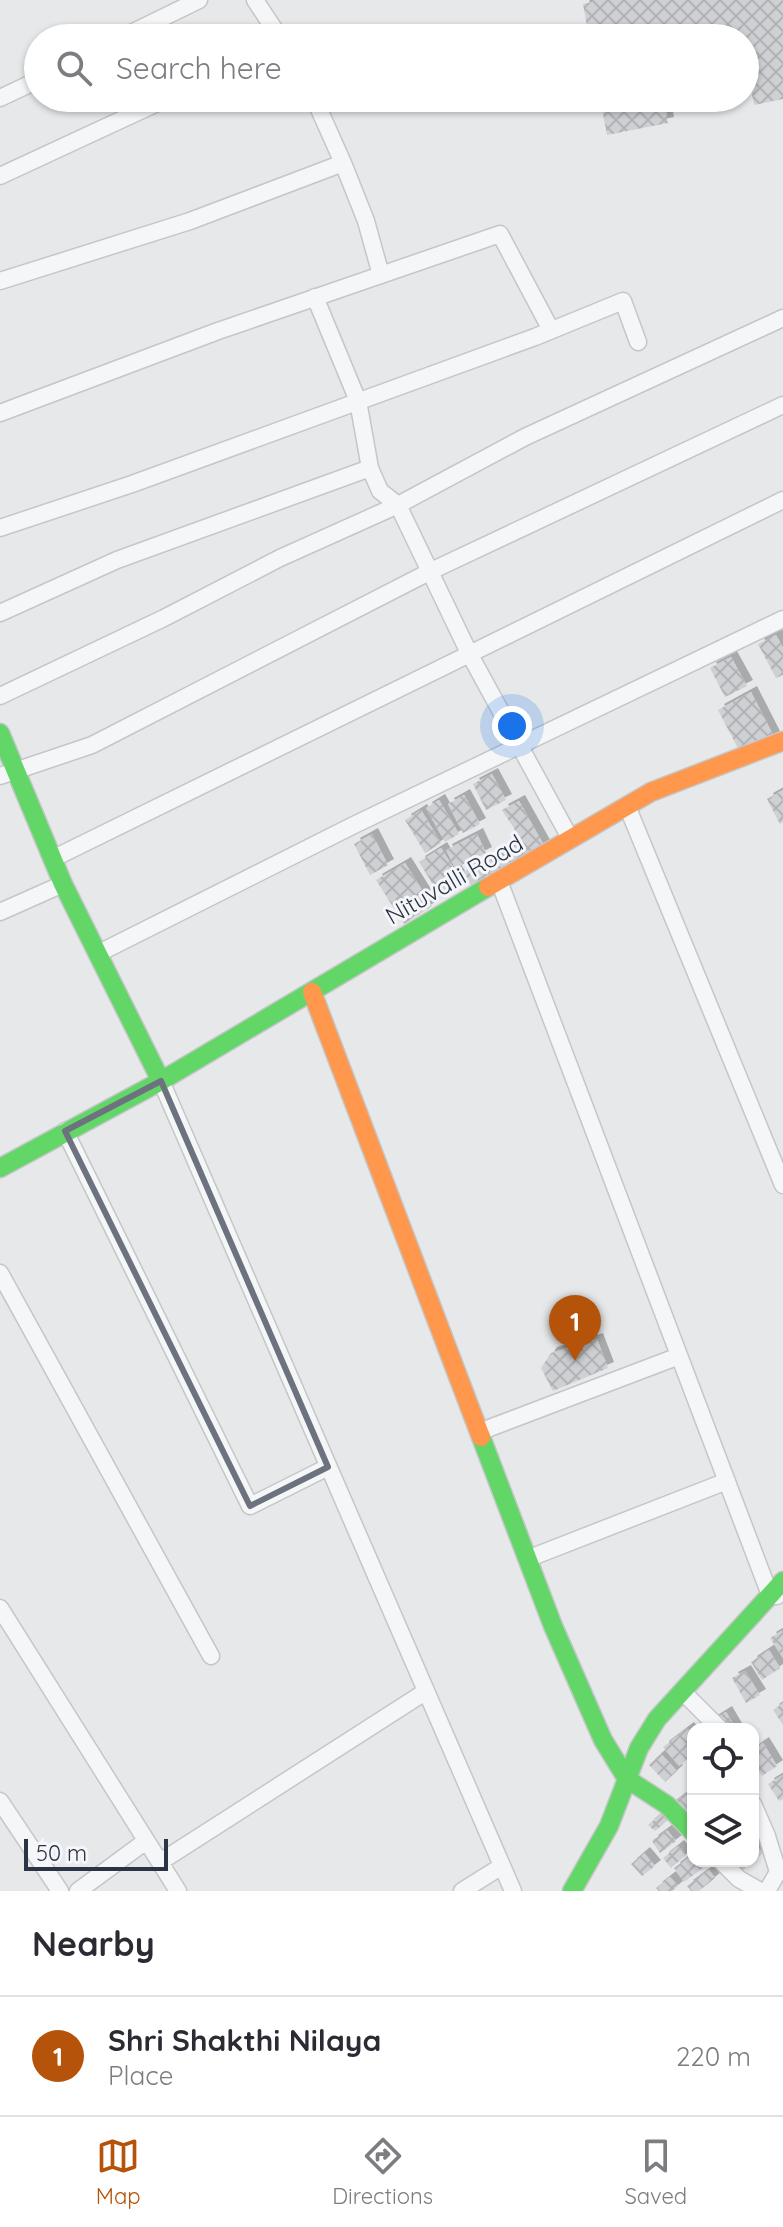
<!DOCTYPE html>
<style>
body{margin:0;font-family:Quicksand,sans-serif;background:#f7f7f7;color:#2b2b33}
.controls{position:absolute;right:24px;bottom:24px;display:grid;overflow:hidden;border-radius:16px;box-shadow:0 2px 6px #0004}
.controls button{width:72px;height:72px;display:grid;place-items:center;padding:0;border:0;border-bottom:2px solid #e1e1e2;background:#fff;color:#2b2b33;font:40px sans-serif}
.scale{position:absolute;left:24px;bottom:20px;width:144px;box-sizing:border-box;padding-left:8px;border:4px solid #2b3445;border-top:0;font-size:22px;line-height:28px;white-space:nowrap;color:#2b3445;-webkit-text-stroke:6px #f4f6f9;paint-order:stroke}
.you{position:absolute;left:512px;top:726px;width:28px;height:28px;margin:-20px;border:6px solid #fff;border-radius:50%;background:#1a73e8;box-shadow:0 0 0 12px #1a73e833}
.badge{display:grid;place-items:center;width:52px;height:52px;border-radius:50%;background:#b45309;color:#fff;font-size:26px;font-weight:700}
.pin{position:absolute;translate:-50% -66px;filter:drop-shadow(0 2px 4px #0008)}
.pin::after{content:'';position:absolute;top:42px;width:28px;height:24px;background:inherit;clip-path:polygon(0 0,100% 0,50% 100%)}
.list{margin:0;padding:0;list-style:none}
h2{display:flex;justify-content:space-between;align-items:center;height:104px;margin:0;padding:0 32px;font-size:34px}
h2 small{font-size:26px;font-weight:400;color:#7c7c81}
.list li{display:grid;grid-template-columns:52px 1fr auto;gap:24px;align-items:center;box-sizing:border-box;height:120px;padding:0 32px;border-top:2px solid #e1e1e2}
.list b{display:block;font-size:30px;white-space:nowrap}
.list p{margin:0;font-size:26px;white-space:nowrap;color:#7c7c81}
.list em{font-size:26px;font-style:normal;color:#7c7c81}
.icon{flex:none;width:44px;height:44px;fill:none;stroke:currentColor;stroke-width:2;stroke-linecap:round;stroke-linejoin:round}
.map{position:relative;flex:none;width:783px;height:1891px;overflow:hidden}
.search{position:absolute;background:#fff;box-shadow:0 2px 6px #0004;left:24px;right:24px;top:24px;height:88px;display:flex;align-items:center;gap:20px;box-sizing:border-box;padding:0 28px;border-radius:44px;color:#7c7c81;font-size:30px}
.sheet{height:224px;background:#fff}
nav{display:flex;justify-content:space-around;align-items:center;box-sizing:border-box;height:112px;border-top:2px solid #e1e1e2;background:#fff;font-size:22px;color:#7c7c81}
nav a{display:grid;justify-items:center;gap:4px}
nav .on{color:#b45309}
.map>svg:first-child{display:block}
.building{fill:url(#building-cross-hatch);filter:url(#shadow)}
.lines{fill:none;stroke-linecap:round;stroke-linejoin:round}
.street-casing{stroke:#c4c6c8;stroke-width:19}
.fast-casing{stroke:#c4c6c8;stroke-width:21}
.slow-casing{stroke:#c4c6c8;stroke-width:21}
.street{stroke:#f5f6f7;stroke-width:16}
.fast{stroke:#63d668;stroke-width:18}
.slow{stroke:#ff974d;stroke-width:18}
.marked{fill:none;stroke:#6c737f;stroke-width:6;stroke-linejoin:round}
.labels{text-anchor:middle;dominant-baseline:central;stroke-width:6;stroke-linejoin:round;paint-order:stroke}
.street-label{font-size:24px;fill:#2b3445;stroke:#f4f6f9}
</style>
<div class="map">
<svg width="783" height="1891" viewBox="0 0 783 1891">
<defs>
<pattern id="building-cross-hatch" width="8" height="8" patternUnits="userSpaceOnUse" patternTransform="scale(2)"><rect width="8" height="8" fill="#ced0d3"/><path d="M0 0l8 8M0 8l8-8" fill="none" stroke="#b1b3b6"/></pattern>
<filter id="shadow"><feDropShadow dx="6" dy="-6" stdDeviation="0" flood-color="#0004"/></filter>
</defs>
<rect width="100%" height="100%" fill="#e6e8ea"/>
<!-- building -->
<path class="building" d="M 592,0 L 783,0 L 783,99 L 754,105 L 750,84 L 745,85 L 745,38 L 589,38 L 583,4 L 592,2 Z
M 600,98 L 672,98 L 664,101 L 668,123 L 607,135 Z
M 776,635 L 783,648 L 783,675 L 776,678 L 758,644 Z
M 731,657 L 747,686 L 725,697 L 710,668 Z
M 751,692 L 774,737 L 741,754 L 718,710 Z
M 492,774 L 506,800 L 486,810 L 473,784 Z
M 783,790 L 783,822 L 780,824 L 767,799 Z
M 464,795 L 480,824 L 463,833 L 448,804 Z
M 439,800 L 459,834 L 445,842 L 426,808 Z
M 519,801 L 547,851 L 475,892 L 463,872 L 523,842 L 502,810 Z
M 421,810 L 441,843 L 425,853 L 405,820 Z
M 372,834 L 388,865 L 370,875 L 354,844 Z
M 477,834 L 486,853 L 455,868 L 446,850 Z
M 441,848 L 461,880 L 439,894 L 419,862 Z
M 405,863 L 432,906 L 404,924 L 376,880 Z
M 597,1339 L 608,1368 L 553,1391 L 541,1368 L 551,1353 Z
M 783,1630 L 783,1658 L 770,1638 Z
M 769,1650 L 780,1668 L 762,1680 L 751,1662 Z
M 745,1671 L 760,1695 L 746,1703 L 732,1678 Z
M 783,1703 L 783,1725 L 773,1710 Z
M 726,1712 L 736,1729 L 709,1729 L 707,1724 Z
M 688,1728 L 693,1735 L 693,1755 L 679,1766 L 663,1747 Z
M 763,1743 L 777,1766 L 762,1776 L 753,1762 L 753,1750 Z
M 661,1754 L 677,1771 L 665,1782 L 649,1765 Z
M 783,1775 L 783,1799 L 779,1801 L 768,1784 Z
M 688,1792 L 693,1798 L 693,1804 L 678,1816 L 670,1806 Z
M 661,1814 L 667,1821 L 655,1831 L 648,1825 Z
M 667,1830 L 676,1841 L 660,1853 L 652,1841 Z
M 753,1841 L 763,1853 L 743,1870 L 736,1861 L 753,1861 Z
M 678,1846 L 686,1855 L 671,1868 L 663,1858 Z
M 644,1853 L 655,1866 L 642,1876 L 631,1864 Z
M 693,1854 L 693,1861 L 697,1861 L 703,1868 L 684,1882 L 674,1868 Z
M 709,1870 L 715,1878 L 699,1891 L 691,1891 L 687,1886 Z
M 670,1877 L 678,1886 L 672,1891 L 659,1891 L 656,1888 Z"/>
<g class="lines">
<defs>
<path id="street" d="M 255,0 L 280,38
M 121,38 L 199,0
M 0,98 L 38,80
M 343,163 L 366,221 L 381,275
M 0,176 L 168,98
M 0,281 L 190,221 L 343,163 L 314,98
M 315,297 L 358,401 L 370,468
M 0,413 L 218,331 L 500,234 L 551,330
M 0,528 L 132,484 L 535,337 L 623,301 L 638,342
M 0,613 L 117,560 L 370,468 L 380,491 L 398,505 L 470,655 L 570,838
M 0,696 L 164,618 L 280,558 L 398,505 L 525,437 L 783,318
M 0,776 L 92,745 L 431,571 L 783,405
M 627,806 L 783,1185
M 52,859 L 783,500
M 499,881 L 770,1595 L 777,1596
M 0,912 L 63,884
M 99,953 L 354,825 L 783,619
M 161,1081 L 513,1891
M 65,1131 L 250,1506 L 328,1467
M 0,1273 L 211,1656
M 479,1432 L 679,1356
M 527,1559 L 727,1481
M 0,1608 L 178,1891
M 682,1691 L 720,1729
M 0,1801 L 60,1891
M 753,1804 L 767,1836 L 778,1872 L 767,1891
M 721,1861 L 739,1879 L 760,1891
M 160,1862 L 425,1692
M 78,1891 L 146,1841
M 462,1891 L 502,1866"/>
<path id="fast" d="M 0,733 L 63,884 L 161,1081
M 0,1168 L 161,1081 L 488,887
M 481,1437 L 553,1626 L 603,1740 L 627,1779 L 667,1805 L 693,1832
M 572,1891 L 609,1826 L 639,1748 L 657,1719 L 783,1581"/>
<path id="slow" d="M 488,887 L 651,792 L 783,741
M 312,992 L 481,1437"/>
</defs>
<!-- street casing -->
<use href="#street" class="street-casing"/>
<!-- fast casing -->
<use href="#fast" class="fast-casing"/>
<!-- slow casing -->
<use href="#slow" class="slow-casing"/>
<!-- street -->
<use href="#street" class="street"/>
<!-- fast -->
<use href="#fast" class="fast"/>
<!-- slow -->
<use href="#slow" class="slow"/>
</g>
<!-- marked area -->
<path class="marked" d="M 161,1081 L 328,1467 L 250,1506 L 65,1131 Z"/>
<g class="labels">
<!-- street labels -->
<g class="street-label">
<text transform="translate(454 879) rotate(-30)">Nituvalli Road</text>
</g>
</g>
</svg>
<div class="controls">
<button><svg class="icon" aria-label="locate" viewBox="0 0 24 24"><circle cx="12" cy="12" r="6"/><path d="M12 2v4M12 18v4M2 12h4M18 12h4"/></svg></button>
<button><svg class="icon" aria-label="layers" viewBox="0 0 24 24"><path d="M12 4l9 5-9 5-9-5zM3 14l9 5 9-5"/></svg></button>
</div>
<div class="scale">50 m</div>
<div class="you"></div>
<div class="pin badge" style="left:575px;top:1361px">1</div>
<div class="search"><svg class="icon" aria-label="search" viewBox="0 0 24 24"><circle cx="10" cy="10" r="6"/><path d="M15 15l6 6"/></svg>Search here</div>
</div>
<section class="sheet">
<h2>Nearby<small></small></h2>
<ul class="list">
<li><span class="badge">1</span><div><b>Shri Shakthi Nilaya</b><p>Place</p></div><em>220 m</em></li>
</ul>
</section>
<nav>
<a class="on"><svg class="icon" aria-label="map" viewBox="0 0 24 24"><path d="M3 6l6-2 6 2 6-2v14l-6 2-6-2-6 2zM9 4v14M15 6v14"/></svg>Map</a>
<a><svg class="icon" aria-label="directions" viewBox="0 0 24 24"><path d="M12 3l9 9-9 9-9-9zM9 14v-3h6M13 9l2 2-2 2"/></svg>Directions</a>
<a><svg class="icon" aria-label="saved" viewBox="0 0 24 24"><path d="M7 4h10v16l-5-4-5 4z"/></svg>Saved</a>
</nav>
